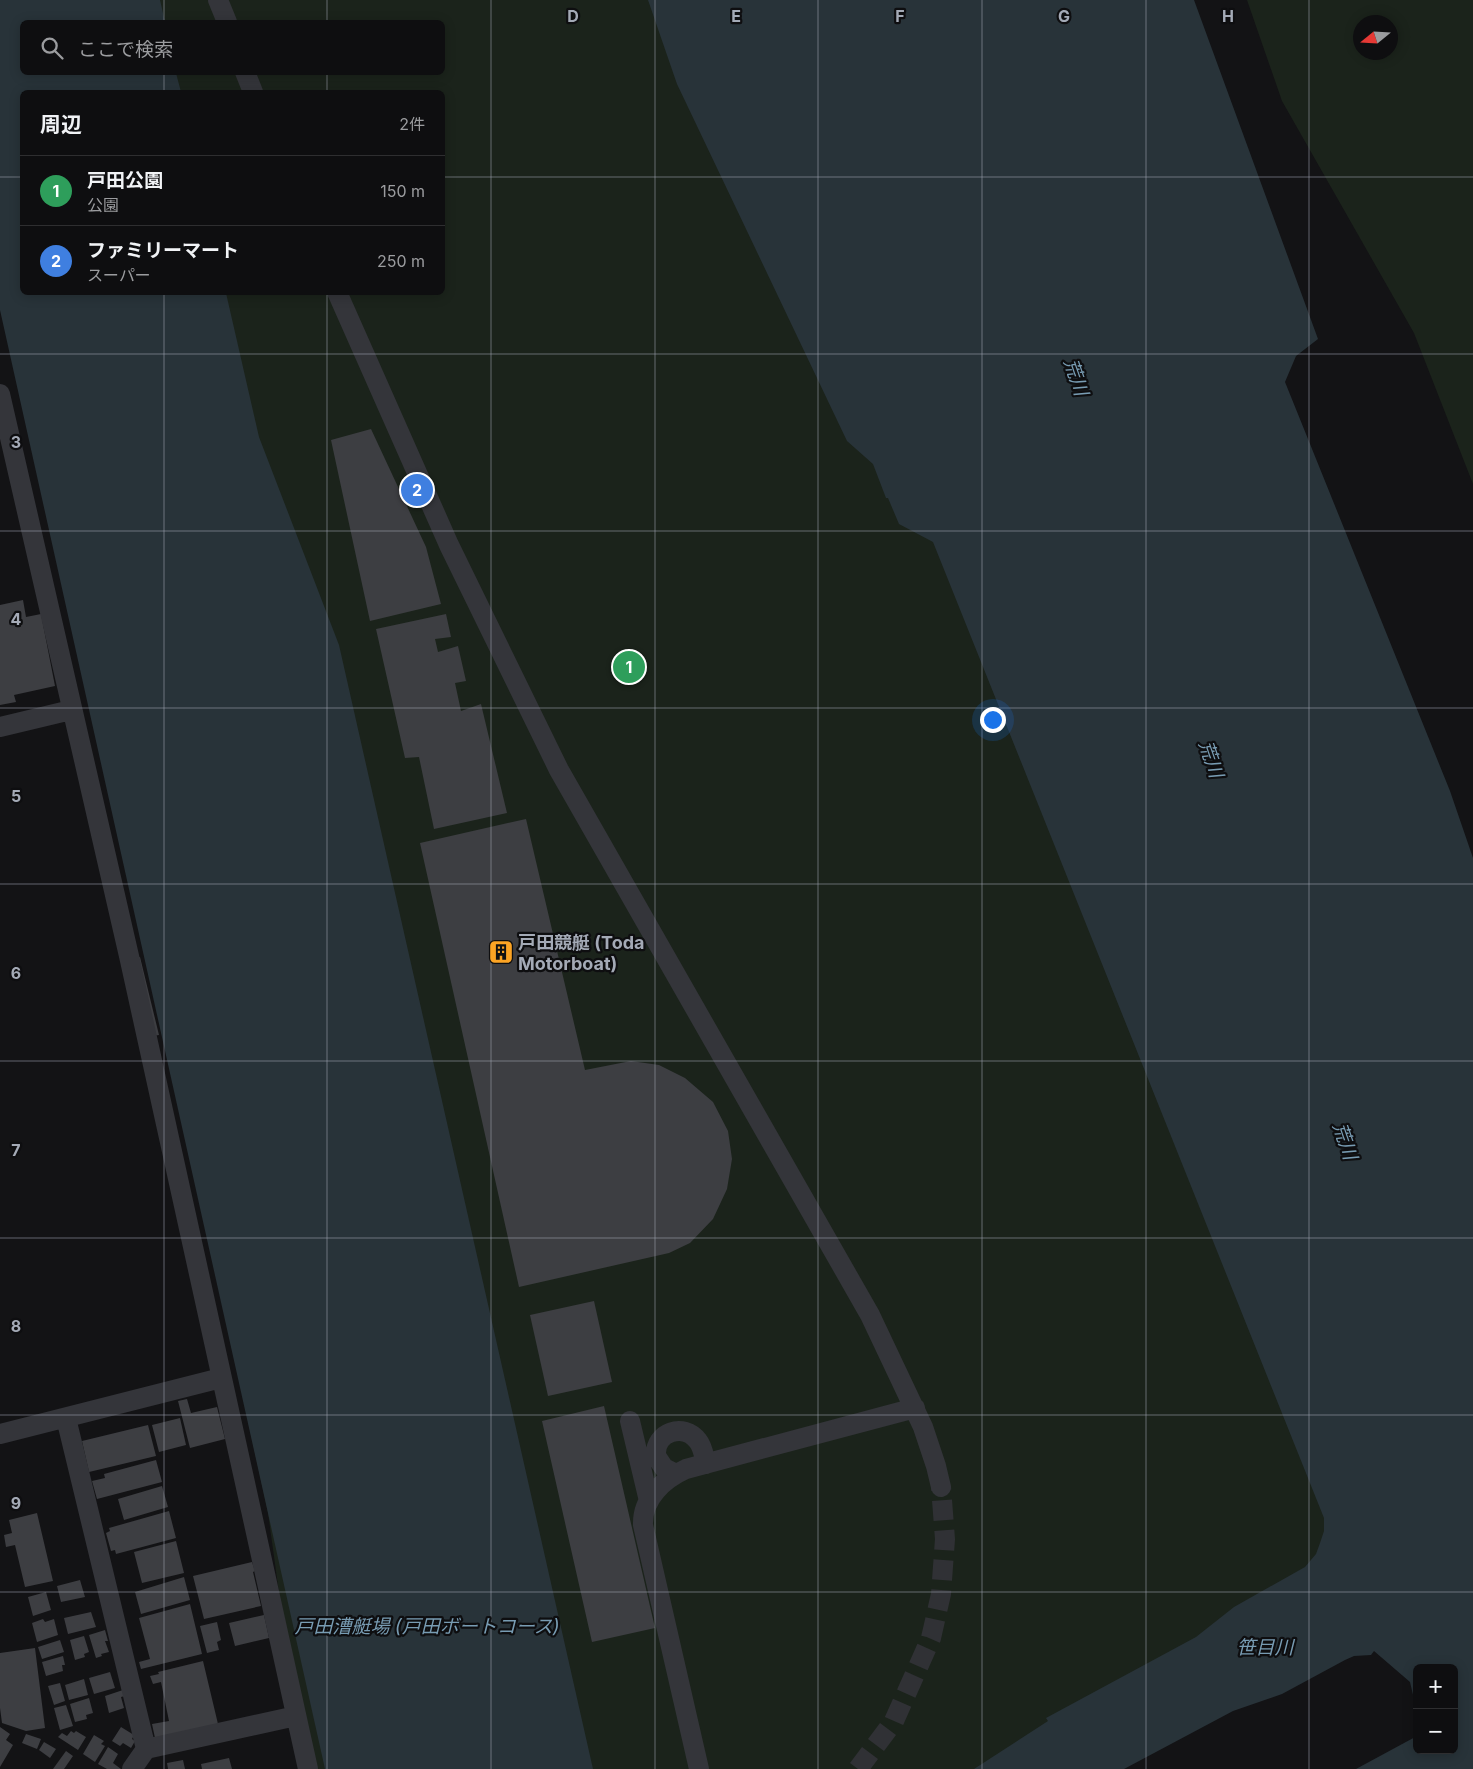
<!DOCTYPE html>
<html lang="ja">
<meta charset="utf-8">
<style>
body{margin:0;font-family:Inter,"Noto Sans JP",sans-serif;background:#1c1c1e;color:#f1f3f6}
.controls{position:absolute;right:15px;bottom:15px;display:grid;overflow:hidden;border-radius:8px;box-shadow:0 2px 12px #0003}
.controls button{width:45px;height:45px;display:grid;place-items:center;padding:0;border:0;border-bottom:1px solid #2e2e30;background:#0e0e10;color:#f1f3f6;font:25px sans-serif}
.compass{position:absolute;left:1353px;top:15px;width:45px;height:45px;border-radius:50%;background:#0e0e10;box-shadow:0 2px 12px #0003;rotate:252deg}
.you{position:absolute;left:992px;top:719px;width:18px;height:18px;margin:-12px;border:4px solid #fff;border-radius:50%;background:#1a73e8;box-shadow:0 0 0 8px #1a73e833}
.badge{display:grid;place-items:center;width:32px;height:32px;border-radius:50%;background:#ea580c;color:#fff;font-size:16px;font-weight:700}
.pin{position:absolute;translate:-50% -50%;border:2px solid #fff;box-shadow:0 1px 5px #0006}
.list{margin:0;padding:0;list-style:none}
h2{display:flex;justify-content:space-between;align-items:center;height:65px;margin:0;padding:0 20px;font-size:21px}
h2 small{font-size:16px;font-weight:400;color:#9b9c9f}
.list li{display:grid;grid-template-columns:32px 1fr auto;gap:15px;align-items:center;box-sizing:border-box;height:70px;padding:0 20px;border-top:1px solid #2e2e30}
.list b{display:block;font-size:19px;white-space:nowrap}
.list p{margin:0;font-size:16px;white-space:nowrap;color:#9b9c9f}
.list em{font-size:16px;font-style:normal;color:#9b9c9f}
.icon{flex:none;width:28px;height:28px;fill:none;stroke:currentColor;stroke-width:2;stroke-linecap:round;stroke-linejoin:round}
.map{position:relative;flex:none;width:1473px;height:1769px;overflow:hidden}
.search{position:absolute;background:#0e0e10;box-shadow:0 2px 12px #0003;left:20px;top:20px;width:425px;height:55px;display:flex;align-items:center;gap:12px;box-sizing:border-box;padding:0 18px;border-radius:8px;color:#9b9c9f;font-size:19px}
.panel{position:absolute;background:#0e0e10;box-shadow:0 2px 12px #0003;left:20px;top:90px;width:425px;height:205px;border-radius:8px}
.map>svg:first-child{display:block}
.green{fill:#1b231b;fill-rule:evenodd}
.water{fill:#283339}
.building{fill:#3d3e42}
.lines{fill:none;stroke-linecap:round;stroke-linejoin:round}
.minor-tunnel{stroke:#303135;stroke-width:20;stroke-dasharray:20 10;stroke-linecap:butt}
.minor{stroke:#34353a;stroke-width:20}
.grid{fill:none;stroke:#a4aab6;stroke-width:1;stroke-opacity:0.55}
.labels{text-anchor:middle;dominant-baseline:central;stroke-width:4.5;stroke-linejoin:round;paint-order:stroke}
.poi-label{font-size:18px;font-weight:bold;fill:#a4aab6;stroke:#0e0e10;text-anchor:start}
.water-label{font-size:19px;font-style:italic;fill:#789cb3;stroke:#0e0e10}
.grid-label{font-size:16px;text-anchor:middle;font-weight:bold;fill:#a4aab6;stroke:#0e0e10;stroke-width:4.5;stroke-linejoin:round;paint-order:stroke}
</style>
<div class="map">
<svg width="1473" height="1769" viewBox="0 0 1473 1769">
<rect width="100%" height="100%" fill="#131315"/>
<!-- green -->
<path class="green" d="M 0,0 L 926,0 L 1473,1524 L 975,1769 L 308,1769 L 296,1716 L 268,1513 L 0,283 ZM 22,22 L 442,22 L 442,72 L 22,72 ZM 22,92 L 442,92 L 442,292 L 22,292 Z
M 1247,0 L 1473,0 L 1473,484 L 1414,333 L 1282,101 ZM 1360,22 L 1390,22 L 1390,52 L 1360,52 Z"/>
<!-- water -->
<path class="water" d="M 0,0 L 160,0 L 165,22 L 22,22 L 22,72 L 176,73 L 181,92 L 22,92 L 22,292 L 226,293 L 259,437 L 339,645 L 593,1769 L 325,1769 L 0,310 Z
M 648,0 L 1194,0 L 1318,339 L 1296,356 L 1285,382 L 1450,791 L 1473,858 L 1473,1769 L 1356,1769 L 1417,1736 L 1417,1750 L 1454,1750 L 1454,1668 L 1417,1668 L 1417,1712 L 1410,1682 L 1374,1651 L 1371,1655 L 1354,1656 L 1345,1660 L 1282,1694 L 1233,1711 L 1124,1769 L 974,1769 L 1048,1721 L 1046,1718 L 1196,1637 L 1234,1607 L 1305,1567 L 1316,1554 L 1320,1543 L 1324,1531 L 1324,1518 L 933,542 L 899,524 L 888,498 L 886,498 L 873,464 L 847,441 L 677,84 Z"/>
<!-- building -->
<path class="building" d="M 371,429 L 426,547 L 441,604 L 370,621 L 331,440 Z
M 23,600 L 26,617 L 41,614 L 55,686 L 14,695 L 16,702 L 0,705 L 0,605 Z
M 446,614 L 451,637 L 435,639 L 438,652 L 458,646 L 466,681 L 455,683 L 461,711 L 481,704 L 507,813 L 434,829 L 419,757 L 405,758 L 376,629 Z
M 526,819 L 585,1070 L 631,1061 L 659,1065 L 685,1078 L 713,1102 L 728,1131 L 732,1159 L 727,1189 L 713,1219 L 690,1243 L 669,1253 L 519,1287 L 420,843 Z
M 140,957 L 159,1035 L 152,1036 L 133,959 Z
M 594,1301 L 612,1382 L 548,1396 L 530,1315 Z
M 187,1399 L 191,1413 L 217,1407 L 225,1439 L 190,1448 L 178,1401 Z
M 604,1406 L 655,1628 L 592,1642 L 542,1421 Z
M 180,1418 L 186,1445 L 159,1452 L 152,1425 Z
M 148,1425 L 156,1456 L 89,1472 L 82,1441 Z
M 156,1460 L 162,1482 L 97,1499 L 92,1481 L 105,1478 L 104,1474 Z
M 162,1486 L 168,1507 L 124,1520 L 118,1499 Z
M 169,1511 L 176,1538 L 116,1554 L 115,1550 L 111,1551 L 106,1533 L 110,1531 L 109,1528 Z
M 37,1513 L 53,1581 L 25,1587 L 15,1545 L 6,1547 L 4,1535 L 12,1533 L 9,1520 Z
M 176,1541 L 184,1573 L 142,1583 L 134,1552 Z
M 252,1562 L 255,1571 L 253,1572 L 261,1606 L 204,1619 L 193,1576 Z
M 184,1577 L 190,1600 L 141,1614 L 135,1592 Z
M 80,1580 L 85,1597 L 61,1602 L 57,1586 Z
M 46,1592 L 51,1610 L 33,1616 L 28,1597 Z
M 190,1604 L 202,1654 L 141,1669 L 139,1662 L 150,1659 L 139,1618 Z
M 91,1612 L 96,1627 L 68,1634 L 64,1618 Z
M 264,1615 L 269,1638 L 235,1646 L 229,1623 Z
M 43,1619 L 45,1622 L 54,1619 L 58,1635 L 37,1642 L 32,1623 Z
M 217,1622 L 221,1640 L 217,1642 L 219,1650 L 207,1653 L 200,1626 Z
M 105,1630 L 108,1641 L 105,1641 L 109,1652 L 101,1654 L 102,1656 L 96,1658 L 89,1635 Z
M 84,1636 L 89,1652 L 84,1654 L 85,1657 L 75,1660 L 70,1640 Z
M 60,1640 L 64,1652 L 42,1659 L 38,1647 Z
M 35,1648 L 45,1728 L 26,1731 L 2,1723 L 0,1708 L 0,1653 Z
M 63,1656 L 65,1665 L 62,1665 L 63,1671 L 46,1676 L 42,1662 Z
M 203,1661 L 218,1724 L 155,1738 L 152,1724 L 169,1721 L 161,1682 L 153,1684 L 150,1676 L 159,1674 L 158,1672 Z
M 110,1672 L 115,1688 L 94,1694 L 89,1678 Z
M 84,1679 L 88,1695 L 69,1700 L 65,1685 Z
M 60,1683 L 65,1701 L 54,1705 L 48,1686 Z
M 123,1690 L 125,1696 L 121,1697 L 124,1708 L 109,1713 L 105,1696 Z
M 89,1698 L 93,1713 L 86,1715 L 87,1719 L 75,1722 L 70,1704 Z
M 66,1705 L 73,1726 L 60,1730 L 54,1708 Z
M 0,1727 L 10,1734 L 6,1740 L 13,1745 L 0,1767 Z
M 121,1727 L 134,1735 L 132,1739 L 135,1741 L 131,1748 L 123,1743 L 120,1746 L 112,1741 Z
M 71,1731 L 74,1733 L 76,1731 L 86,1737 L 78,1750 L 58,1737 L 62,1733 L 67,1736 Z
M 26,1734 L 41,1739 L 37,1749 L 22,1743 Z
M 94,1735 L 104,1741 L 101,1744 L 105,1746 L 95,1762 L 83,1754 Z
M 44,1742 L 56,1749 L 50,1758 L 39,1750 Z
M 108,1747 L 118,1754 L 113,1763 L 121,1769 L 107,1769 L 98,1764 Z
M 66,1751 L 73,1756 L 64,1769 L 53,1769 Z
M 229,1758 L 232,1769 L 202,1769 L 201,1764 Z
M 183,1760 L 185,1769 L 168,1769 L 167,1763 Z"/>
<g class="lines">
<!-- minor-tunnel -->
<path class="minor-tunnel" d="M 858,1769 L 894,1721 L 931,1638 L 941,1594 L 945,1539 L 941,1487"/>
<!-- minor -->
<path class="minor" d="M 218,0 L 227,22
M 245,72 L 253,92
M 337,292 L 449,545 L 559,770 L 870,1315 L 923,1427 L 936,1466 L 941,1487
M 0,394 L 129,956 L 308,1769
M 0,727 L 71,710
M 66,1418 L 146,1749 L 132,1769
M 630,1421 L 649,1501
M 0,1434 L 221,1378
M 676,1474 L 664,1468 L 656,1456 C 654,1432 684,1422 698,1441 C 703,1447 704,1456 706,1464
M 146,1749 L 296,1716
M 699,1769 L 643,1525 C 642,1498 664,1479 686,1469 L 915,1408"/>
</g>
<!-- grid -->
<path class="grid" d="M 164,0 L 164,22M 327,0 L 327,22M 491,0 L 491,1769M 655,0 L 655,1769M 818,0 L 818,1769M 982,0 L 982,1769M 1146,0 L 1146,1769M 1309,0 L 1309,1769M 164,72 L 164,92M 327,72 L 327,92M 0,177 L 22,177M 442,177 L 1473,177M 164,292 L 164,1769M 327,292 L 327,1769M 0,354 L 1473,354M 0,531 L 1473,531M 0,708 L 1473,708M 0,884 L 1473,884M 0,1061 L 1473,1061M 0,1238 L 1473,1238M 0,1415 L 1473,1415M 0,1592 L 1473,1592"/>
<!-- icons -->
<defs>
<symbol id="building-square" viewBox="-11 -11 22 22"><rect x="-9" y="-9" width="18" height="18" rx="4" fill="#fca424" stroke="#0e0e10"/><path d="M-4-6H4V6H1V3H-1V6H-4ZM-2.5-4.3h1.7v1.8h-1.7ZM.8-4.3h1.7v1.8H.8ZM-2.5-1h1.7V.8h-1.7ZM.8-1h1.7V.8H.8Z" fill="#111"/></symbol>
</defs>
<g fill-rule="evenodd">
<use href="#building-square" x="487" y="938" width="28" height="28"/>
</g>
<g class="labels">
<!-- poi labels -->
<g class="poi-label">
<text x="518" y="942">戸田競艇 (Toda<tspan x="518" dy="21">Motorboat)</tspan></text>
</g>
<!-- water labels -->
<g class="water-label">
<text transform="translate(1076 377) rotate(71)">荒川</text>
<text transform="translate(1211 759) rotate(71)">荒川</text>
<text transform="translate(1345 1141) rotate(71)">荒川</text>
<text x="427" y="1626">戸田漕艇場 (戸田ボートコース)</text>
<text x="1265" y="1647">笹目川</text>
</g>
</g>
<g class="grid-label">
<text x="573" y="22">D</text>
<text x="736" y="22">E</text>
<text x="900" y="22">F</text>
<text x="1064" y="22">G</text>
<text x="1228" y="22">H</text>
<text x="16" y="448">3</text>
<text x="16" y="625">4</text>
<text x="16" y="802">5</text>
<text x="16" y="979">6</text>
<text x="16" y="1156">7</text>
<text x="16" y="1332">8</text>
<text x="16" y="1509">9</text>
</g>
</svg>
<div class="controls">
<button>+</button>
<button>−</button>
</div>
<svg class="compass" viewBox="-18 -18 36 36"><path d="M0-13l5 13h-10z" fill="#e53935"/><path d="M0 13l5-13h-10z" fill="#9b9c9f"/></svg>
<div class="you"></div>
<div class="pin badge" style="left:629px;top:667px;background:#2e9e5b">1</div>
<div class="pin badge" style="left:417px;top:490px;background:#3f7fe0">2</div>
<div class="search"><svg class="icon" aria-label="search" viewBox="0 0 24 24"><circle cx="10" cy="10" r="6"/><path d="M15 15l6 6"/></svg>ここで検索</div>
<section class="panel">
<h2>周辺<small>2件</small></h2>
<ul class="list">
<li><span class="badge" style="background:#2e9e5b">1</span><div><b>戸田公園</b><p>公園</p></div><em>150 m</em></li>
<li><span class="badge" style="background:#3f7fe0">2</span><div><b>ファミリーマート</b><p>スーパー</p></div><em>250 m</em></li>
</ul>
</section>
</div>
